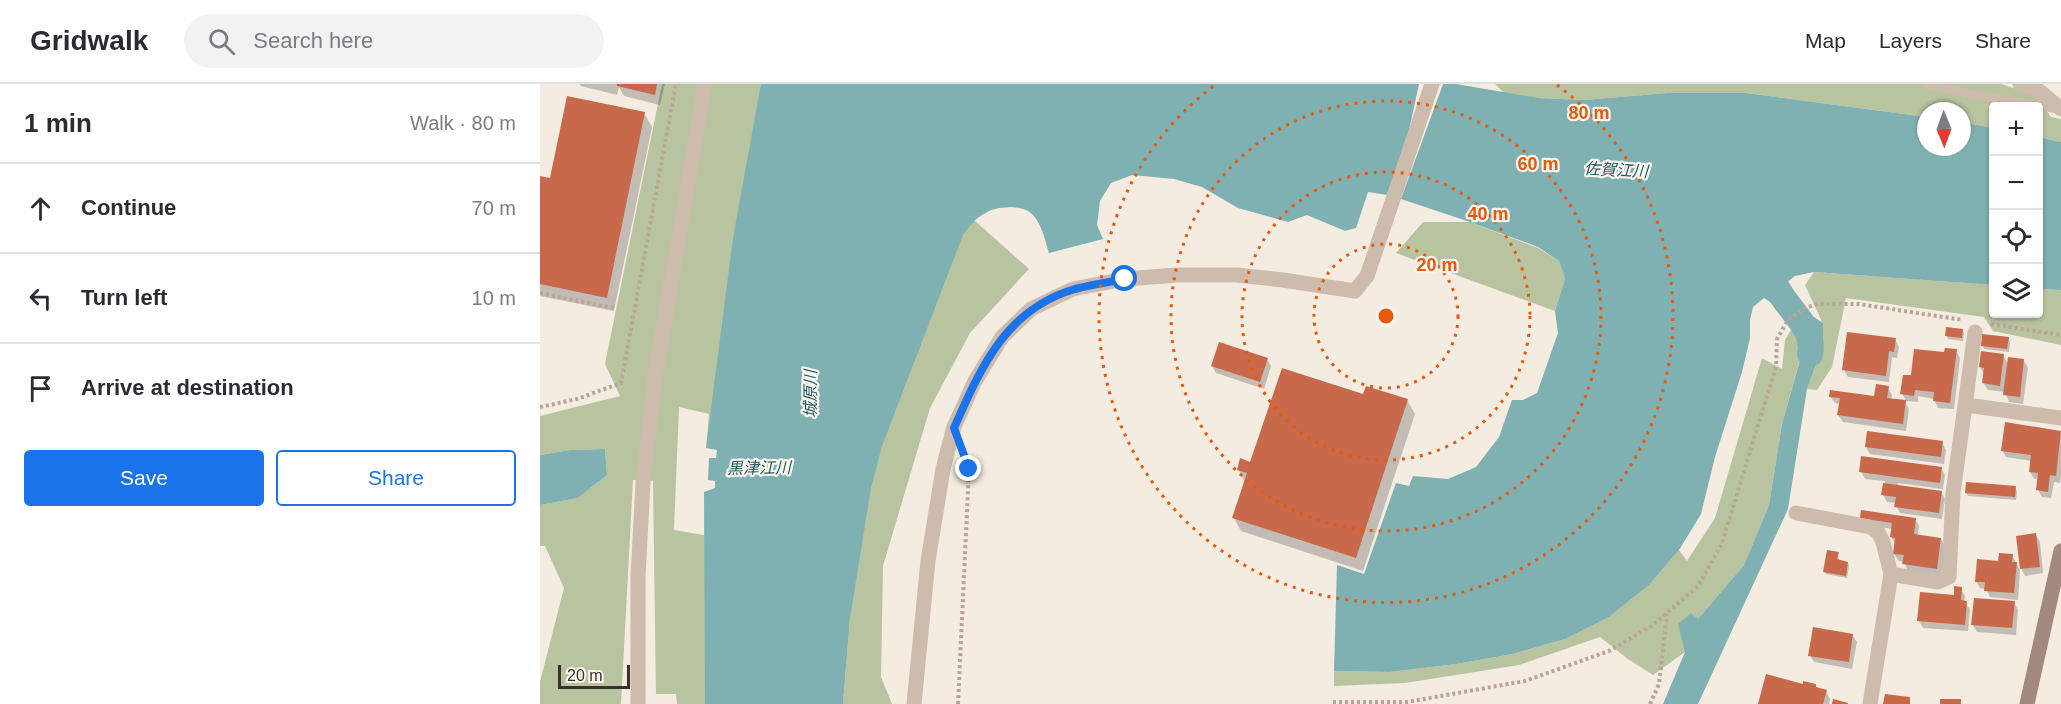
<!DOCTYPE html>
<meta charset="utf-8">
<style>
body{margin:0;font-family:Arial,"Noto Sans JP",sans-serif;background:#f2f2f3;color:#2b2b33}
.controls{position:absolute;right:18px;top:18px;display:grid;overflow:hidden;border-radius:6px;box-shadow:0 2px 4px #0004}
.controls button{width:54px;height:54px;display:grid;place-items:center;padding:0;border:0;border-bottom:2px solid #e1e1e2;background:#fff;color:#2b2b33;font:30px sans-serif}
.compass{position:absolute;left:1377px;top:18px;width:54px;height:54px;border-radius:50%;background:#fff;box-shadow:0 2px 4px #0004;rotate:179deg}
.scale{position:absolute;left:18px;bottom:15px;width:72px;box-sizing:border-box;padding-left:6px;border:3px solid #3b302b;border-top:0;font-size:16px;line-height:21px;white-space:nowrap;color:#3b302b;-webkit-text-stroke:4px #fbf5ee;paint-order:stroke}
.stop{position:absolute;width:18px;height:18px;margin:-14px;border:4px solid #1a73e8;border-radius:50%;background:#fff}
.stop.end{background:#1a73e8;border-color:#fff;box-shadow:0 2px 6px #0008}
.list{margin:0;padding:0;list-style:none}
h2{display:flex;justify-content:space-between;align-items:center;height:78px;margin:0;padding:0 24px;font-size:26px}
h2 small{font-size:20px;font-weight:400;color:#7c7c81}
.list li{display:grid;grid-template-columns:39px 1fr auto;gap:18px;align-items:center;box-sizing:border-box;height:90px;padding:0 24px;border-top:2px solid #e1e1e2}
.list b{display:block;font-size:22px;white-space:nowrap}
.list em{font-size:20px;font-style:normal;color:#7c7c81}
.actions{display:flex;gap:12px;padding:18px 24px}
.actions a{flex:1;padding:14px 0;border:2px solid #1a73e8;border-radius:6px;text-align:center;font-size:21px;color:#1a73e8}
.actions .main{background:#1a73e8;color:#fff}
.icon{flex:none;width:33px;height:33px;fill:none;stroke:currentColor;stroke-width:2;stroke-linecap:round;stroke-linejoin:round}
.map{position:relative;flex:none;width:1521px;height:620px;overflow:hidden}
header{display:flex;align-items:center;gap:36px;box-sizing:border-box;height:84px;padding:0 30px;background:#fff;border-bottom:2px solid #e1e1e2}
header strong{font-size:28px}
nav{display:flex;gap:33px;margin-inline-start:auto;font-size:21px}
.search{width:420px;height:54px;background:#f2f2f3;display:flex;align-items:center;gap:15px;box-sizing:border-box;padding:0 21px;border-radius:33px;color:#7c7c81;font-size:22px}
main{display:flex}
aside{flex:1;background:#fff}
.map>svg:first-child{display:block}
.green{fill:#b8c4a0}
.water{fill:#7fb0b2}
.shadow{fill:#0003}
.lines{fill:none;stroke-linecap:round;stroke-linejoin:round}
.canal{stroke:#7fb0b2;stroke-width:26}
.building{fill:#c8694b}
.path{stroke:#b9a596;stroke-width:4;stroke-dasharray:3 3;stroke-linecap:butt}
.service{stroke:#cdbbac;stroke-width:9}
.minor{stroke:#cdbbac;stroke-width:15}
.secondary{stroke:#a18a7d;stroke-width:15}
.route{stroke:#1a73e8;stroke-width:8}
.ring{fill:none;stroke:#e8590c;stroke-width:3;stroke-dasharray:3 6}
.labels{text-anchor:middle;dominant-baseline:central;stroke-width:4.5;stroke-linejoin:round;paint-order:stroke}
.water-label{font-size:16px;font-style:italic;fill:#1f5a5e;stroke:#fbf5ee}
.centre{fill:#e8590c;stroke:#fbf5ee;stroke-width:3}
.ring-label{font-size:18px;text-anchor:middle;font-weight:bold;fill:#e8590c;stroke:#fbf5ee;stroke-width:4.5;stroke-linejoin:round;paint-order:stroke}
</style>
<header>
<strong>Gridwalk</strong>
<div class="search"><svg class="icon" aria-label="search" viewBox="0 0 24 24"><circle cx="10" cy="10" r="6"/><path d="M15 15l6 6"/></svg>Search here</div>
<nav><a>Map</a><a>Layers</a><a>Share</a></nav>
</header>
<main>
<aside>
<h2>1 min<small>Walk · 80 m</small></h2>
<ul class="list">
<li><svg class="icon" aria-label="ahead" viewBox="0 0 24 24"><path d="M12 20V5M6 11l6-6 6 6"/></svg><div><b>Continue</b></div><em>70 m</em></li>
<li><svg class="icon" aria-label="left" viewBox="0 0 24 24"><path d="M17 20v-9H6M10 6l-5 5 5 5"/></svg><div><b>Turn left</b></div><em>10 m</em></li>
<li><svg class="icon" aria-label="arrive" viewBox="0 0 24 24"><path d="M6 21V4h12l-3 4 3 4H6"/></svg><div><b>Arrive at destination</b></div></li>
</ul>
<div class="actions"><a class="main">Save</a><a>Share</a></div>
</aside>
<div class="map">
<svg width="1521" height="620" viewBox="0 0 1521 620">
<rect width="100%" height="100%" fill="#f4ebe1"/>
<!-- green -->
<path class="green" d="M 122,0 L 236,0 L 166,364 L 169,330 L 139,323 L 134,446 L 164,451 L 177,438 L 214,620 L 137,620 L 136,610 L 116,610 L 113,397 L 93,396 L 81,620 L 0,620 L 0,598 L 24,504 L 5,462 L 0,462 L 0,421 L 38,414 L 67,391 L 65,365 L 30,366 L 0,371 L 0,332 L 80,312 L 65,280 Z
M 955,0 L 1461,0 L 1495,11 L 1511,33 L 1521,35 L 1521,58 L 1499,53 L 1498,22 L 1454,22 L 1453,44 L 1422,38 L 1422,27 L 1386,27 L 1386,33 L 1206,9 L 1127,9 L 1044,16 L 998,14 L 964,9 Z
M 327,113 L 476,123 L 454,124 L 434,136 L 489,185 L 430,249 L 390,324 L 343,482 L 341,593 L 352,620 L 303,620 L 310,534 Z
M 883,138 L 930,138 L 998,164 L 1019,177 L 1025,195 L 1015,227 L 856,169 Z
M 1274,188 L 1453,201 L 1454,230 L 1498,230 L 1499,205 L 1521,206 L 1521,261 L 1453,247 L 1444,233 L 1306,214 L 1292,283 L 1277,306 L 1267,305 L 1283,261 L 1283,240 L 1265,201 Z
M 1253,243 L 1262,268 L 1242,340 L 1229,421 L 1204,481 L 1158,535 L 1145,568 L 1113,591 L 1088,575 L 1060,553 L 979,581 L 865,599 L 794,602 L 794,587 L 850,588 L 916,580 L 973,570 L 1025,555 L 1069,533 L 1109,501 L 1139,466 L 1147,477 L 1175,434 L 1222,274 L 1242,285 L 1245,256 Z"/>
<!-- water -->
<path class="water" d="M 221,0 L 879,0 L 868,51 L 847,111 L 828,108 L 816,144 L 805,147 L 767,131 L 748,138 L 698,124 L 662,103 L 634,95 L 592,91 L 571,99 L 560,117 L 557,141 L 563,155 L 509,169 C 505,156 501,135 488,127 C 483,124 475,123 470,123 C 446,124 437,132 423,151 L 342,362 L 331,404 L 310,534 L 303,620 L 165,620 L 164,408 L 175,404 L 175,397 L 168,396 L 169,374 L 176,374 L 177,366 L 166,364 L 193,154 Z
M 903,0 L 916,0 L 998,14 L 1044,16 L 1127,9 L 1206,9 L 1386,33 L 1386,63 L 1422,63 L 1422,38 L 1453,44 L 1453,201 L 1274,188 L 1255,192 L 1247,198 L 1252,209 L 1236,222 L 1224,214 L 1213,223 L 1210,236 L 1210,254 L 1202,288 L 1175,373 L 1161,430 L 1139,466 L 1109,501 L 1069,533 L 1025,555 L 973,570 L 916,580 L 850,588 L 794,587 L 797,481 L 824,490 L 856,399 L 869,402 L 873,392 L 908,395 L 936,383 L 959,353 L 972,316 L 983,316 L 997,309 L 1018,249 L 1015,227 L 1025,195 L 1019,177 L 998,163 L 930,138 L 861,115 Z
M 1499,53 L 1521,58 L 1521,206 L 1499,205 Z
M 1271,231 L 1283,239 L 1283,261 L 1267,305 L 1248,425 L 1158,620 L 1123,620 L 1145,568 L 1138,540 L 1151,529 L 1158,535 L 1204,481 L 1229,421 L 1242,340 L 1262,269 L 1253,243 Z
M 65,365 L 67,391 L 38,414 L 0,421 L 0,371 L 30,366 Z"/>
<!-- shadow -->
<path class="shadow" d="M 40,0 L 125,0 L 120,21 L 84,12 L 79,3 L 77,11 L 41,2 Z
M 104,29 L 112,43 L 74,227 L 0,212 L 0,93 L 11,96 Z
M 1422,246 L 1424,249 L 1423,257 L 1408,255 L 1407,252 Z
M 1355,255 L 1359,263 L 1357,274 L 1352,273 L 1349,298 L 1308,293 L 1304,286 Z
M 1468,255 L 1470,258 L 1469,268 L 1444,265 L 1443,262 Z
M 1416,267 L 1420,274 L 1414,325 L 1398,324 L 1394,315 L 1378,312 L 1378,318 L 1366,317 L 1362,309 L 1405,270 Z
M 1463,271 L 1468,280 L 1483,276 L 1488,283 L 1483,320 L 1469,318 L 1465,308 L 1448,306 L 1443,299 L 1444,291 L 1440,283 Z
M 727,275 L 731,282 L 724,305 L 676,289 L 672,282 Z
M 1348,304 L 1352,311 L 1351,316 L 1365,318 L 1369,325 L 1366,347 L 1303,338 L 1298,331 L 1300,320 L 1295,319 L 1290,312 L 1335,314 Z
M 824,312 L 867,316 L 875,330 L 823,487 L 701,447 L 694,434 L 705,398 L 698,385 L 711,380 Z
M 1466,340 L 1521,348 L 1521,390 L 1520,399 L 1514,398 L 1511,414 L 1502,413 L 1498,406 L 1499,395 L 1494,395 L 1490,388 L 1492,377 L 1466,373 L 1462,366 Z
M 1402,359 L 1406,366 L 1404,380 L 1330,370 L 1326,363 Z
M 1401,384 L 1405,391 L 1403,405 L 1358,399 L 1358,402 L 1401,408 L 1405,415 L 1402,435 L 1360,429 L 1356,422 L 1356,419 L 1347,418 L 1343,411 L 1345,397 L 1325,395 L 1321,387 Z
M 1475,404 L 1477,407 L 1476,416 L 1428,412 L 1426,409 Z
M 1322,434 L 1375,435 L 1379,442 L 1378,452 L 1401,455 L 1405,463 L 1401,491 L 1368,487 L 1364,478 L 1359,477 L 1354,470 L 1356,460 L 1351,453 L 1353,445 L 1326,441 Z
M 1496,451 L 1500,458 L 1503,489 L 1485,492 L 1481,484 Z
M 1298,470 L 1299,477 L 1308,479 L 1309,482 L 1307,494 L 1286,490 L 1284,487 Z
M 1472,471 L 1480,486 L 1478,516 L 1450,513 L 1446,505 L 1440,504 L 1436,497 L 1460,478 Z
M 1421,505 L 1425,512 L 1424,518 L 1430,525 L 1428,547 L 1383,544 L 1379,537 L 1415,512 Z
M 1474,519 L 1478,526 L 1476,551 L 1437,548 L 1433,541 Z
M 1312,551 L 1317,558 L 1312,585 L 1274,578 L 1270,571 Z
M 1264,601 L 1275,602 L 1277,604 L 1286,608 L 1290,615 L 1289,620 L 1219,620 Z"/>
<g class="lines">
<!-- canal -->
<path class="canal" d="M 1226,185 C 1232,195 1237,205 1244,215 C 1255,231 1275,248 1270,270"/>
</g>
<!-- building -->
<path class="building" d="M 77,0 L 117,0 L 115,11 L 77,2 Z
M 27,12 L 105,28 L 67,214 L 0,200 L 0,92 L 10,94 Z
M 1406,243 L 1423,245 L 1422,254 L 1405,252 Z
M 1307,248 L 1356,254 L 1354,268 L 1349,267 L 1346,292 L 1302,286 Z
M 1442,250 L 1469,253 L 1467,265 L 1441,262 Z
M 679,258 L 728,274 L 720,298 L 671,282 Z
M 1405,264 L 1417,265 L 1410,319 L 1393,317 L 1394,308 L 1375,306 L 1374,312 L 1360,310 L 1363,291 L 1371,291 L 1374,265 L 1404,268 Z
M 1441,267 L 1464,270 L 1460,302 L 1442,299 L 1444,284 L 1439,283 Z
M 1468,273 L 1484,275 L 1480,313 L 1463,311 Z
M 742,284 L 823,310 L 826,302 L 868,315 L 816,474 L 692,434 L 707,389 L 697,386 L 700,374 L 710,378 Z
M 1336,300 L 1349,302 L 1347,314 L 1366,316 L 1363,340 L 1297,331 L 1300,314 L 1289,313 L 1290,306 L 1334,312 Z
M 1465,338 L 1521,347 L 1516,392 L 1510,391 L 1508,408 L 1496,406 L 1498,389 L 1489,388 L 1491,371 L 1461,367 Z
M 1327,347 L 1403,357 L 1401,373 L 1325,363 Z
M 1321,372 L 1402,383 L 1400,399 L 1319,388 Z
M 1426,398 L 1476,402 L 1475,413 L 1425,409 Z
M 1343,399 L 1402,407 L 1399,429 L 1354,423 L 1356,413 L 1341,411 Z
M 1321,426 L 1376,434 L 1374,450 L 1401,454 L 1397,485 L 1362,480 L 1364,471 L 1353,470 L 1355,454 L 1350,453 L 1352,439 L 1320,434 Z
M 1496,449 L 1500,483 L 1480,485 L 1476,452 Z
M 1287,466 L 1299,468 L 1297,475 L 1308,478 L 1306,492 L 1283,488 Z
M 1459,469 L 1473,470 L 1472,478 L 1477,478 L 1474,509 L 1444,507 L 1445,498 L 1435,498 L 1437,475 L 1458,477 Z
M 1414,502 L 1422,503 L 1421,516 L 1427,517 L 1425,541 L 1377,537 L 1380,508 L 1414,511 Z
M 1434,514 L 1475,517 L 1472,544 L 1431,541 Z
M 1273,543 L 1313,550 L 1309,578 L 1268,572 Z
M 1226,590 L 1263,600 L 1263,597 L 1276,600 L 1276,603 L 1287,606 L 1283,620 L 1218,620 Z
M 1345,610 L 1370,613 L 1370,620 L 1343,620 Z
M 1293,615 L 1308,619 L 1308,620 L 1292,620 Z
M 1400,615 L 1421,615 L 1421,620 L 1400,620 Z"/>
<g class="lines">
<!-- path -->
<path class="path" d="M 0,209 L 74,224
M 1451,240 L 1521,251
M 0,323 L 37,315 L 81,299 L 136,0
M 793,618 L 867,618 L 985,597 L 1069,567 L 1113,541 L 1158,502 L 1182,459 L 1236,283 L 1237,255 L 1248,236 L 1265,224 L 1278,220 L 1319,220 L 1423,236
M 418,620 L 429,385 L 426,376
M 1110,620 L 1119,600 L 1127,530"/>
<!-- service -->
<path class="service" d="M 1386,0 L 1445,13 L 1519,25"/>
<!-- minor -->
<path class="minor" d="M 1480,0 L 1498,6 L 1521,25
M 1426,321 L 1521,334
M 1256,429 L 1330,443 L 1338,448 L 1343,458 L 1351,490 L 1330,620
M 1351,490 L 1398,498 L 1409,493 L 1413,409 L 1435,248
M 98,620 L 98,493 L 103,399 L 115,293 L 165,0
M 374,620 L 388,477 L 403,385 L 414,343 L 435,297 L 462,253 L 491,225 L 533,205 L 585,195 L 637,191 L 697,191 L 743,196 L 815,207 L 827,192 L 892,0"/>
<!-- secondary -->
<path class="secondary" d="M 1487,620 L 1521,467"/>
</g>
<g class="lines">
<!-- route -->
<path class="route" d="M 429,385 L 414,344 C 441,283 466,225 535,205 C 551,201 569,198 585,195"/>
</g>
<!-- distance rings -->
<g class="ring">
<circle cx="846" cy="232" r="72"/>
<circle cx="846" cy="232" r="144"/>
<circle cx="846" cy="232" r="215"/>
<path d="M1017 1A287 287 0 1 1 675 1"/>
</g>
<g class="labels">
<!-- water labels -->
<g class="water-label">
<text transform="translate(1076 86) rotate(3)">佐賀江川</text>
<text transform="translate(270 310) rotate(-90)">城原川</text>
<text transform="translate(219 384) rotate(-1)">黒津江川</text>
</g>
</g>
<circle cx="846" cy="232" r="9" class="centre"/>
<g class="ring-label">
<text x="1049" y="35">80 m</text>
<text x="998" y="86">60 m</text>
<text x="948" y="136">40 m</text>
<text x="897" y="187">20 m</text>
</g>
</svg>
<div class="controls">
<button>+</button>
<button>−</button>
<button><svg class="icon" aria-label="locate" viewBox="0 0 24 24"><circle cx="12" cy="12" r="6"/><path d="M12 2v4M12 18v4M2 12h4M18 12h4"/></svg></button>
<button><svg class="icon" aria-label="layers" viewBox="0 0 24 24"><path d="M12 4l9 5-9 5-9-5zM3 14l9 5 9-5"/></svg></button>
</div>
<svg class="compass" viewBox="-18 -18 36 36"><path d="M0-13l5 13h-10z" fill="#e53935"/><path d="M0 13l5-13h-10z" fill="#7c7c81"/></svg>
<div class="scale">20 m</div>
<div class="stop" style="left:585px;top:195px"></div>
<div class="stop end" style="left:429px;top:385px"></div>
</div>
</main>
